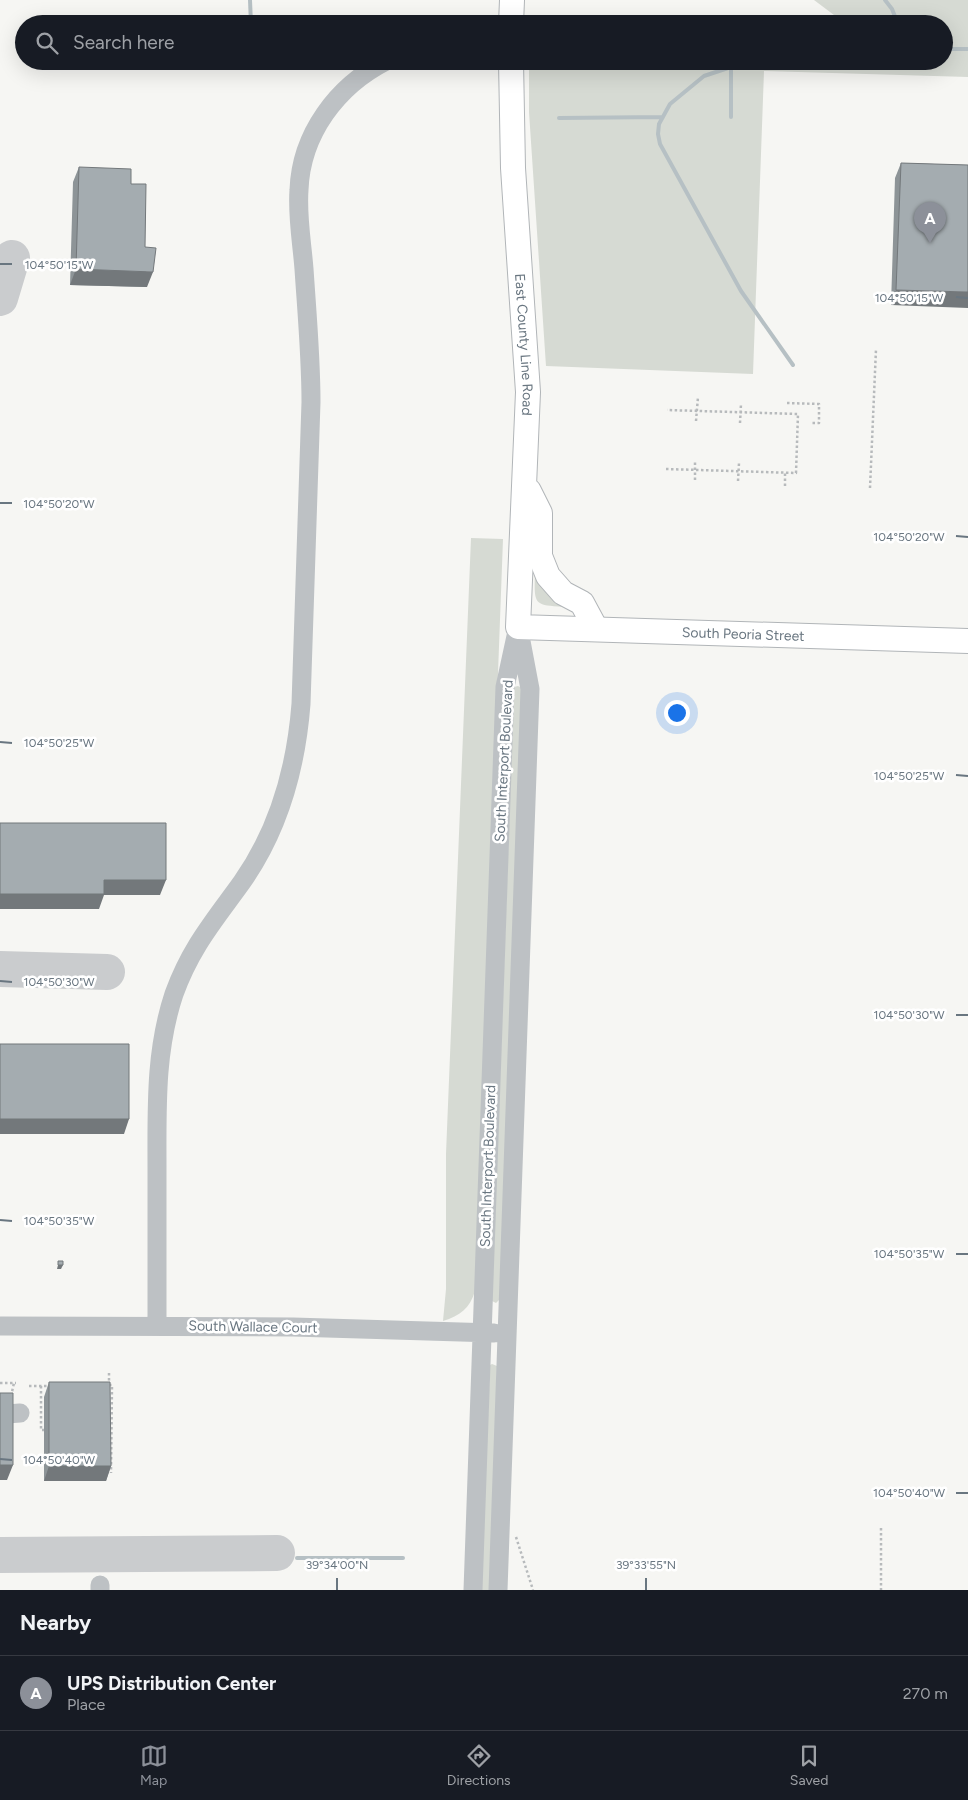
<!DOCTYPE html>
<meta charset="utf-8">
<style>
body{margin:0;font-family:Figtree,sans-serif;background:#20242c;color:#f1f3f6}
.you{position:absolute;left:676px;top:712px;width:18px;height:18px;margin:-12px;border:4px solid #fff;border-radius:50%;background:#1a73e8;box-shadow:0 0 0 8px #1a73e833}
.badge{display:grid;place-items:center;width:32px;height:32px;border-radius:50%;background:#8c9099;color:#fff;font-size:16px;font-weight:700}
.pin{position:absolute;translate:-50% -41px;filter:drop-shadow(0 1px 2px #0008)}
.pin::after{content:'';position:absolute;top:26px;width:18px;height:15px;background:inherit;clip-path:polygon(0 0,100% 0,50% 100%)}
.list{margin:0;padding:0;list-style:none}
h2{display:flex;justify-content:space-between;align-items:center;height:65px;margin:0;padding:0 20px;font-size:21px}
h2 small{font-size:16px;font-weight:400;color:#9ea1a6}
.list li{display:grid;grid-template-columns:32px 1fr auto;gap:15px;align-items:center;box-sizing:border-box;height:75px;padding:0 20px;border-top:1px solid #363941}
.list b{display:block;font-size:19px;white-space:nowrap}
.list p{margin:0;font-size:16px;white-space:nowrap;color:#9ea1a6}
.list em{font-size:16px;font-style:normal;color:#9ea1a6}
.icon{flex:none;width:28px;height:28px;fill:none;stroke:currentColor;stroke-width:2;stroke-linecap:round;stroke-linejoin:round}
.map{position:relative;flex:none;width:968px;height:1590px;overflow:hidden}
.search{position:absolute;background:#171b24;box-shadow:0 5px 20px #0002;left:15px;right:15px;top:15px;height:55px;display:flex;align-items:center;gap:12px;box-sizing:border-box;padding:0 18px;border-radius:28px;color:#9ea1a6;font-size:19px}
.sheet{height:140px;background:#171b24}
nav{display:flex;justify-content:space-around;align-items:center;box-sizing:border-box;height:70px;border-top:1px solid #363941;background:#171b24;font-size:14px;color:#9ea1a6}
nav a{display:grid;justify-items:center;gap:2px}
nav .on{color:#8c9099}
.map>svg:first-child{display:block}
.grass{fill:#d6dad3}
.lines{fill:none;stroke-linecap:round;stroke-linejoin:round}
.stream{stroke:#b6c0c4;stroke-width:4}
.taxiway{stroke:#caccce;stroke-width:36}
.major-casing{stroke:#b1b5b8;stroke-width:26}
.path{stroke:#b7babc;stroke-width:2.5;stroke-dasharray:2.5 2.5;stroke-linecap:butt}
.minor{stroke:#bdc1c4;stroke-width:19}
.major{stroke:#fff;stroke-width:24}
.wall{fill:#8d9497}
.shaded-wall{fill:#73787b}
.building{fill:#a4acb0;stroke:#73787b}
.ticks{fill:none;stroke:#697680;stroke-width:2}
.labels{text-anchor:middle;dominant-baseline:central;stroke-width:5;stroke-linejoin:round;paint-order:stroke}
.street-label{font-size:14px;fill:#697680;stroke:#fff}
.ticks-label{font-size:12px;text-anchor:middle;fill:#697680;stroke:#fff;stroke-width:5;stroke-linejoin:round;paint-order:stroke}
</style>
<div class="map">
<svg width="968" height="1590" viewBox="0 0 968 1590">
<rect width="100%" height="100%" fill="#f6f6f3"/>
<!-- grass -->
<path class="grass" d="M 814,0 L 968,0 L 968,77 L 764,71 L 753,374 L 546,366 L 529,112 L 529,61 L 944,61 L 944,24 L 846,24 Z
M 471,538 L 503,539 L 475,1291 C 470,1308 460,1316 443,1321 L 446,1289 L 446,1154 Z
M 535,571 L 568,607 C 533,605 534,606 535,571 Z
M 518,686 L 522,688 L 500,1299 L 496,1303 L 492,1301 L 514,687 Z
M 492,1364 L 497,1366 L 490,1590 L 481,1590 L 490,1365 Z"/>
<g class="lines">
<!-- stream -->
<path class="stream" d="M 250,0 L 251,24
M 885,0 L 892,9 L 898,24
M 944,49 L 968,49
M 731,117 L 731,67 L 704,76 L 670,104 L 659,124 L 658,134 L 660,144 L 741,291 L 793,365
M 559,118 L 663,117
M 297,1558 L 403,1558"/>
<!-- taxiway -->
<path class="taxiway" d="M 0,298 L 12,258
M 0,969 L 107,972
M 0,1555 L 277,1553"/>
<defs>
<g id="major">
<path d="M 511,24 L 512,0"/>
<path id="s1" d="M 511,61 L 513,168 L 528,392 L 518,627 L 968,641"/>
<path d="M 529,491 L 540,513 L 540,556 L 548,576 L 563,593 L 582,603 L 596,629"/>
</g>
</defs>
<!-- major casing -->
<use href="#major" class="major-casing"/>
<!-- path -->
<path class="path" d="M 787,403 L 819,404 L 819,423 L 810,423
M 696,421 L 698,397
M 740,423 L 741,404
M 666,469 L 796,473 L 798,414 L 667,410
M 695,480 L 695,461
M 738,481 L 739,463
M 785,486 L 785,473
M 870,488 L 876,349
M 109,1373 L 109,1384
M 0,1383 L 16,1383
M 109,1385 L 112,1385 L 111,1473
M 29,1386 L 51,1386
M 41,1386 L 41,1430 L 44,1430
M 11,1396 L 14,1383
M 881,1528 L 881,1590
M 516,1537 L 533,1590"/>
<!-- minor -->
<path class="minor" d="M 0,1326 L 293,1327 L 494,1333
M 157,1326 C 157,1273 157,1220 157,1167 C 157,1108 155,1051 174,994 C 191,947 214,921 242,882 C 280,828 296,768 301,704 L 311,402 C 311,358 307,314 304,269 C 302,243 297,216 299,190 C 301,134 337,86 386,61
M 7,1414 L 20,1413
M 100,1585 L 100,1590
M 473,1590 L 505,687 L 518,627
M 498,1590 L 530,689 L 520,636"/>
<!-- major -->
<use href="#major" class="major"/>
</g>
<!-- wall -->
<path class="wall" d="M 901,163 L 968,165 L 891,305 L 895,178 Z
M 79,167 L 131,184 L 145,247 L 147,287 L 70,285 L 73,182 Z
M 49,1382 L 111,1466 L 106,1481 L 44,1481 L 44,1397 Z"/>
<!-- shaded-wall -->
<path class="shaded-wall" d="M 76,269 L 153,272 L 147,287 L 70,285 Z
M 896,290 L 968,292 L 968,308 L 891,305 Z
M 104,880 L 166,880 L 160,895 L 104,895 L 99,909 L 0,909 L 0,894 Z
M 0,1119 L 129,1119 L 124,1134 L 0,1134 Z
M 58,1265 L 63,1265 L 61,1269 L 57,1269 Z
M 0,1465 L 13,1465 L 7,1480 L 0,1480 Z
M 49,1466 L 111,1466 L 106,1481 L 44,1481 Z"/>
<!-- building -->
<path class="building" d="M 901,163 L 968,165 L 968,292 L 896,290 Z
M 79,167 L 131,169 L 131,184 L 146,184 L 145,247 L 156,248 L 153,272 L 76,269 Z
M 0,823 L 166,823 L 166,880 L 104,880 L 104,894 L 0,894 Z
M 0,1044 L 129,1044 L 129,1119 L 0,1119 Z
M 58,1261 L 63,1261 L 63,1265 L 58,1265 Z
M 49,1382 L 110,1382 L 111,1466 L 49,1466 Z
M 0,1393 L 13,1393 L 13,1465 L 0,1465 Z"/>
<!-- ticks -->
<path class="ticks" d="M 0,264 L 12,264M 956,297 L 968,298M 0,503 L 12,503M 956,536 L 968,537M 0,742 L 12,743M 956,775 L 968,776M 0,981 L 12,982M 956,1015 L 968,1015M 0,1220 L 12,1221M 956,1254 L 968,1254M 0,1459 L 12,1460M 956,1493 L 968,1493M 337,1590 L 337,1578M 646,1590 L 646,1578"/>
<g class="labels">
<!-- street labels -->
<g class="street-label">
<text stroke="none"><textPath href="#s1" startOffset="284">East County Line Road</textPath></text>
<text stroke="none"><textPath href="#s1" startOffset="792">South Peoria Street</textPath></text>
<text transform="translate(504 761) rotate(-87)">South Interport Boulevard</text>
<text transform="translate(488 1166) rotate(-88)">South Interport Boulevard</text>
<text transform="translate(253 1327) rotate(1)">South Wallace Court</text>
</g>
</g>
<g class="ticks-label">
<text x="59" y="269">104°50'15"W</text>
<text x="909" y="302">104°50'15"W</text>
<text x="59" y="508">104°50'20"W</text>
<text x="909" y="541">104°50'20"W</text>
<text x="59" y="747">104°50'25"W</text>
<text x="909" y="780">104°50'25"W</text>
<text x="59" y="986">104°50'30"W</text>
<text x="909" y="1019">104°50'30"W</text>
<text x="59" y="1225">104°50'35"W</text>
<text x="909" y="1258">104°50'35"W</text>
<text x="59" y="1464">104°50'40"W</text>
<text x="909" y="1497">104°50'40"W</text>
<text x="337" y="1569">39°34'00"N</text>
<text x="646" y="1569">39°33'55"N</text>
</g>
</svg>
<div class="you"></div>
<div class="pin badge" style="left:930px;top:243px">A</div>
<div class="search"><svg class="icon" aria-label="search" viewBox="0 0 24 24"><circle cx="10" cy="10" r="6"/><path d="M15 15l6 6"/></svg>Search here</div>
</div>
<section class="sheet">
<h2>Nearby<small></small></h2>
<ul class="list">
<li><span class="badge">A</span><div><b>UPS Distribution Center</b><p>Place</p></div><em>270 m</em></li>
</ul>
</section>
<nav>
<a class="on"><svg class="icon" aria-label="map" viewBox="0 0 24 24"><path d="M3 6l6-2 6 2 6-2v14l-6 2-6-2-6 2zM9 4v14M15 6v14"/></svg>Map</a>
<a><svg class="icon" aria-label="directions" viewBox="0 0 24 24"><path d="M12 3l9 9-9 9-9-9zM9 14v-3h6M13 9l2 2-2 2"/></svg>Directions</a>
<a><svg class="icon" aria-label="saved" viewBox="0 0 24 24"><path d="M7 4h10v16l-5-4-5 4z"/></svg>Saved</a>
</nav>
